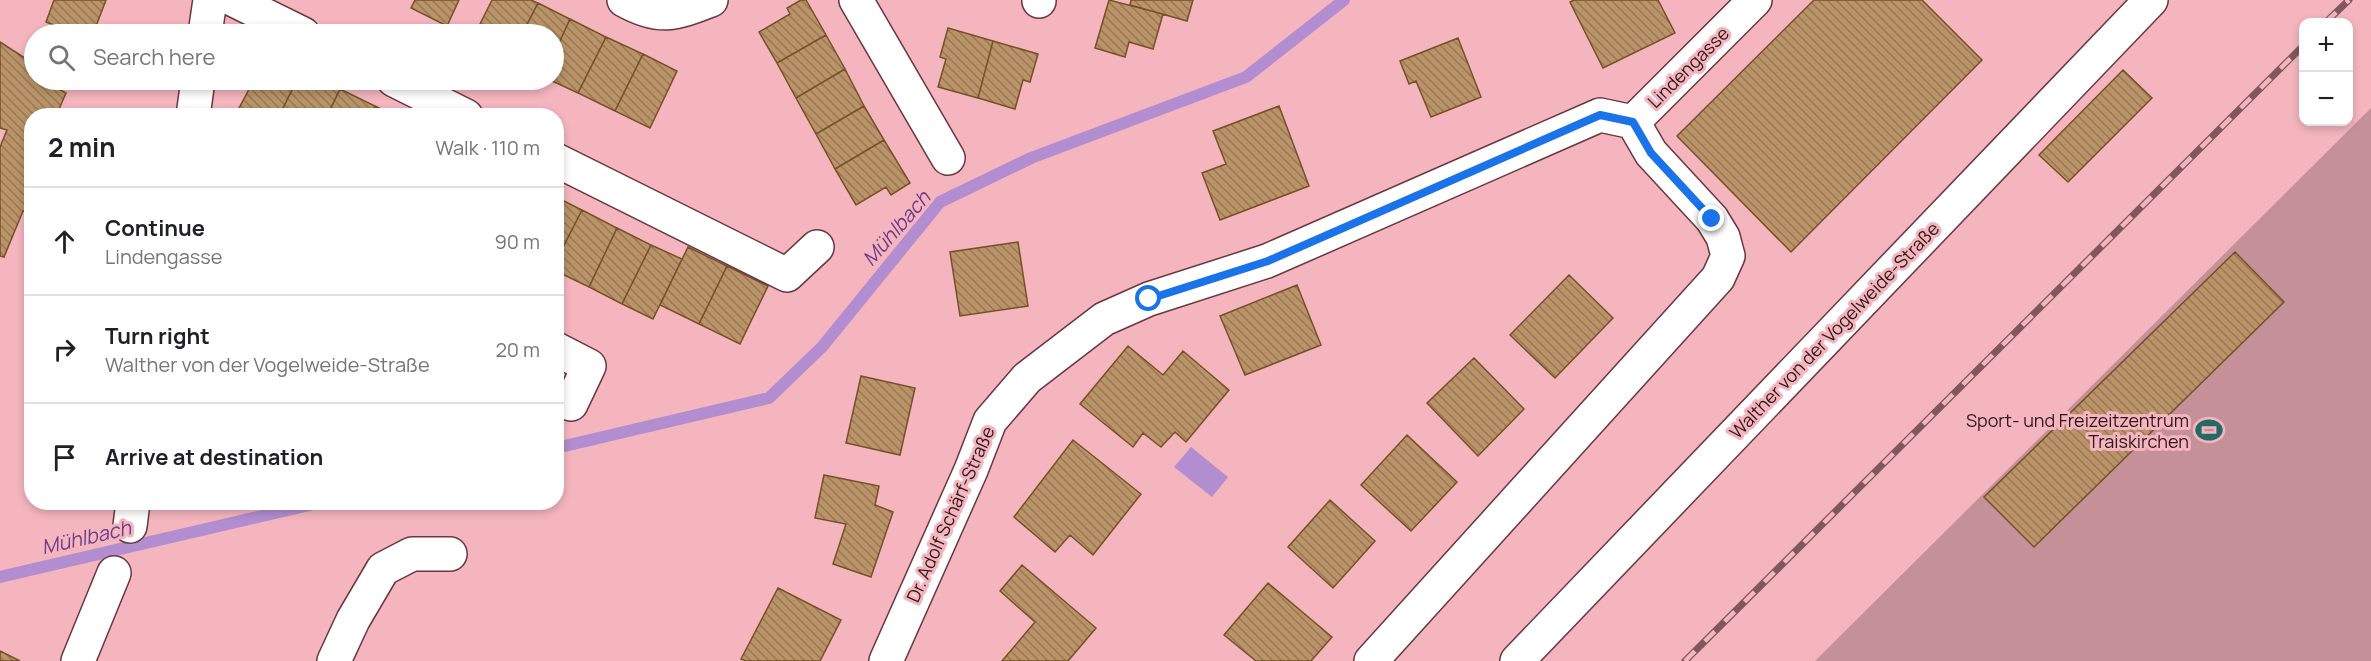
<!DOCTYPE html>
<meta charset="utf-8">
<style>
body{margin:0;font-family:Manrope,sans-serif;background:#f2f2f2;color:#202124}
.controls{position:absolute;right:18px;top:18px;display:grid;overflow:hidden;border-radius:12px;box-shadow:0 3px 9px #0003}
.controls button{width:54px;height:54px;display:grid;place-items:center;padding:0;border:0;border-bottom:2px solid #e0e0e0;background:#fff;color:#202124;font:30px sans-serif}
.stop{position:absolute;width:18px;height:18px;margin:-14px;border:4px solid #1a73e8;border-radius:50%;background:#fff}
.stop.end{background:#1a73e8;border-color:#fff;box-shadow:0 2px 6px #0008}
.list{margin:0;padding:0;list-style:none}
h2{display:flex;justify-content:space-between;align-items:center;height:78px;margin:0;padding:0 24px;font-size:26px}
h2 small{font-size:20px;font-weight:400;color:#757577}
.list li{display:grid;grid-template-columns:39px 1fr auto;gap:18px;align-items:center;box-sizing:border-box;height:108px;padding:0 24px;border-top:2px solid #e0e0e0}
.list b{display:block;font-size:22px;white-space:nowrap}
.list p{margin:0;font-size:20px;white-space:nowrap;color:#757577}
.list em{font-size:20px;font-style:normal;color:#757577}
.icon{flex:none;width:33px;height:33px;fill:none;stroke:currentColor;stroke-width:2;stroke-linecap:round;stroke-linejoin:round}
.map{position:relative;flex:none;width:2371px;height:661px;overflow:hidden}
.search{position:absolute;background:#fff;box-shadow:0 3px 9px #0003;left:24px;top:24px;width:540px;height:66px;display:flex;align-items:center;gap:15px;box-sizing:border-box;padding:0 21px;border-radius:33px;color:#757577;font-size:22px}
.panel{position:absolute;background:#fff;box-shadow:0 3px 9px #0003;left:24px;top:108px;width:540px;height:402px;border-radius:24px}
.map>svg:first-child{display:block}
.pitch{fill:#c59198}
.water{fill:#b28dcf}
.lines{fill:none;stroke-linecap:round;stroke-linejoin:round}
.stream{stroke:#b28dcf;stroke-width:12}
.building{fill:url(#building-back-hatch);stroke:#745126;stroke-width:1.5}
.minor-casing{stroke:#6a363f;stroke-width:36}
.minor{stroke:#fff;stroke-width:33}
.rail-casing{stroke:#7f575d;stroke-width:7}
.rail{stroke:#f5b5be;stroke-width:4.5;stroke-dasharray:14;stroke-linecap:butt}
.route{stroke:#1a73e8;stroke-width:8}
.labels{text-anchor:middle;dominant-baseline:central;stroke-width:6;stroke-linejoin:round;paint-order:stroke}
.street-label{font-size:18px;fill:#2e171b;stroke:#f5b5be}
.poi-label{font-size:18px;fill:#2e171b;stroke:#f5b5be;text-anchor:end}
.water-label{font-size:20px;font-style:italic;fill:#6b3c8b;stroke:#f5b5be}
</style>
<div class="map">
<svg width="2371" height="661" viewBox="0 0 2371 661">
<defs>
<pattern id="building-back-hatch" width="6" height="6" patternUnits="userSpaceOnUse" patternTransform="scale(1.5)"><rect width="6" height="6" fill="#ba9468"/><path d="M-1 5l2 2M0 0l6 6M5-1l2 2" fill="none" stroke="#987855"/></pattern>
</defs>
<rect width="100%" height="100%" fill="#f5b5be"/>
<!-- pitch -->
<path class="pitch" d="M 2371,108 L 2371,661 L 1815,661 Z"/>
<!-- water -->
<path class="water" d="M 1191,447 L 1228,477 L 1212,497 L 1174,467 Z"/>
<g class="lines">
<!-- stream -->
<path class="stream" d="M 556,448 L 769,398 L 822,347 L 940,202 L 1031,158 L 1246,77 L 1344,0
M 0,577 L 322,502"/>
</g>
<!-- building -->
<path class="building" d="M 54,0 L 106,0 L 93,34 L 77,34 L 46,22 Z
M 415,0 L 459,0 L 447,26 L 411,8 Z
M 492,0 L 531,0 L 538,3 L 522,34 L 475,34 Z
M 801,0 L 806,0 L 826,35 L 777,63 L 759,32 L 790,14 L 787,8 Z
M 1109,0 L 1163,14 L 1153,49 L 1129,42 L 1125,57 L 1095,48 Z
M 1131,0 L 1193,0 L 1187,21 L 1130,5 Z
M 1574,0 L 1658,0 L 1675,33 L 1603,68 L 1570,2 Z
M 1814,0 L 1922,0 L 1982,60 L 1791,252 L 1677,136 Z
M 538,3 L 570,19 L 554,54 L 554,34 L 522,34 Z
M 570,19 L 606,37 L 578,93 L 550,80 L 554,80 L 554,54 Z
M 948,28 L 993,41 L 978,98 L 938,87 L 946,59 L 940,57 Z
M 826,35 L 845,69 L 796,98 L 777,63 Z
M 606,37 L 643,54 L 615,111 L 578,93 Z
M 1458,38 L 1481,97 L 1431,117 L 1416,81 L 1409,84 L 1400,61 Z
M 993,41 L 1038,54 L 1030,82 L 1023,80 L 1015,109 L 978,98 Z
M 0,42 L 34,64 L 34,80 L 50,80 L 48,83 L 66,93 L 56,116 L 32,116 L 32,213 L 23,211 L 4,257 L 0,256 L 0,147 L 7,130 L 0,128 Z
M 643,54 L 677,71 L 650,128 L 615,111 Z
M 845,69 L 864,106 L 816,134 L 796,98 Z
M 2123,70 L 2152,98 L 2068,182 L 2039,155 Z
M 254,80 L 297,80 L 279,116 L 249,116 L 238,110 Z
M 297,80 L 323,80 L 340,89 L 327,116 L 279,116 Z
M 340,89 L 375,106 L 370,116 L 327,116 Z
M 375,106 L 395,116 L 370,116 Z
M 864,106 L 884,140 L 835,169 L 816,134 Z
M 1279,106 L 1309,186 L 1220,220 L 1202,173 L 1226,164 L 1213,131 Z
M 884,140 L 910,183 L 891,195 L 886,187 L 856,205 L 835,169 Z
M 556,197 L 582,210 L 556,261 Z
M 582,210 L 617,228 L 589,287 L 556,271 L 556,261 Z
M 617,228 L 651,245 L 622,304 L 589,287 Z
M 1018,242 L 1028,306 L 960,316 L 950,252 Z
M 651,245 L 682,259 L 653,319 L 622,304 Z
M 688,247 L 727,266 L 699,324 L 660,305 Z
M 2235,252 L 2284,302 L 2034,547 L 1984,497 Z
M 727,266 L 768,286 L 740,344 L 699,324 Z
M 1569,275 L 1613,318 L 1555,378 L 1510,335 Z
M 1297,285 L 1321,345 L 1245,375 L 1220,316 Z
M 1128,346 L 1163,375 L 1183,351 L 1229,390 L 1186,442 L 1175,432 L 1161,447 L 1143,433 L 1133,447 L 1080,404 Z
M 1474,358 L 1524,409 L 1478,456 L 1427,403 Z
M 861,376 L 915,388 L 900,455 L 846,443 Z
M 1407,435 L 1457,482 L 1411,531 L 1361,485 Z
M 1073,440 L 1141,494 L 1093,555 L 1070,535 L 1055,552 L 1014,517 Z
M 824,475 L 879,486 L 875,505 L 893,512 L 871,577 L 833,564 L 846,524 L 815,518 Z
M 1330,500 L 1375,541 L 1333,588 L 1288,547 Z
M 1022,565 L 1096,628 L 1068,661 L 1002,661 L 1035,622 L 1000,591 Z
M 1268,583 L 1332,637 L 1311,661 L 1256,661 L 1224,635 Z
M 778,588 L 841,620 L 820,661 L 746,661 L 741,659 Z
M 0,651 L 20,661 L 0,661 Z"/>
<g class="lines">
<defs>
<path id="minor" d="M 234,0 L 303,34
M 624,0 C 660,20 675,14 711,0
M 856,0 L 948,158
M 1039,1 L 1039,0
M 205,34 L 210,0
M 394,80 L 466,116
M 193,116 L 198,80
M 1633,122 L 1755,0
M 556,160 L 787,275 L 817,247
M 556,349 L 589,366 L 571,404
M 130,526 L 133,502
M 78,661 L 114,573
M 334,661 L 353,620 L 383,569 L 412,554 L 450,554
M 886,661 L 971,470 L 990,421 L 1027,378 L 1104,319 L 1149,299 L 1267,261 L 1600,115 L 1633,122
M 1371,661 L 1718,278 L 1728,256 L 1723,237 L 1712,219 L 1651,153 L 1633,122
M 1517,661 L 2151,0"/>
</defs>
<!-- minor casing -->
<use href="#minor" class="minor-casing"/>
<!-- minor -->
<use href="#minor" class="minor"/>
<defs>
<path id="rail" d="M 2326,22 L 2349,0
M 1685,661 L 2304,45"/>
</defs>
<!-- rail casing -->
<use href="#rail" class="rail-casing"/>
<!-- rail -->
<use href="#rail" class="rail"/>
</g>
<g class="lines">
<!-- route -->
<path class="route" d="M 1149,299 L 1268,261 L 1600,115 L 1633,122 L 1651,153 L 1712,219"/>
</g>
<!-- icons -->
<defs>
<symbol id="stadium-bare" viewBox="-9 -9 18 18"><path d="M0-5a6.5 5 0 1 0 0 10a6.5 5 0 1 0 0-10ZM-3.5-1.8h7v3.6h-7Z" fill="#206b67" stroke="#f5b5be" stroke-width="2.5" paint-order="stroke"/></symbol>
</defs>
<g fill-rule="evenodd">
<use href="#stadium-bare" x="2190" y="411" width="38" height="38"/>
</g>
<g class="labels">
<!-- street labels -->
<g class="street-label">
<text transform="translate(1688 67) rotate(-45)">Lindengasse</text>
<text transform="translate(1834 330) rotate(-46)">Walther von der Vogelweide-Straße</text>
<text transform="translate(950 514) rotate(-66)">Dr. Adolf Schärf-Straße</text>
</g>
<!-- poi labels -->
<g class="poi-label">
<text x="2189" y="420">Sport- und Freizeitzentrum<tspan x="2189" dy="21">Traiskirchen</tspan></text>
</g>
<!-- water labels -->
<g class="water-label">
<text transform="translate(896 228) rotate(-49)">Mühlbach</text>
<text transform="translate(86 537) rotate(-13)">Mühlbach</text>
</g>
</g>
</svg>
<div class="controls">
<button>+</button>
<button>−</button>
</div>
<div class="stop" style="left:1149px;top:299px"></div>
<div class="stop end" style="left:1712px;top:219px"></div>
<div class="search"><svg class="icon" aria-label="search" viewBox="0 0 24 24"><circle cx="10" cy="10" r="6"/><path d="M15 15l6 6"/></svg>Search here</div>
<section class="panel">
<h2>2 min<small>Walk · 110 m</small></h2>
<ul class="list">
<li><svg class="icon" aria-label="ahead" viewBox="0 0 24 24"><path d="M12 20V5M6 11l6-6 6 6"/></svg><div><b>Continue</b><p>Lindengasse</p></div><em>90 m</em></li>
<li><svg class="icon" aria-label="right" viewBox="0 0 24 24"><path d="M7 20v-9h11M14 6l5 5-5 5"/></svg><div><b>Turn right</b><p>Walther von der Vogelweide-Straße</p></div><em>20 m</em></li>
<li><svg class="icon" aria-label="arrive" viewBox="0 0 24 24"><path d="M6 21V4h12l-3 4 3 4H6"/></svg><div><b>Arrive at destination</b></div></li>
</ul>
</section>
</div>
